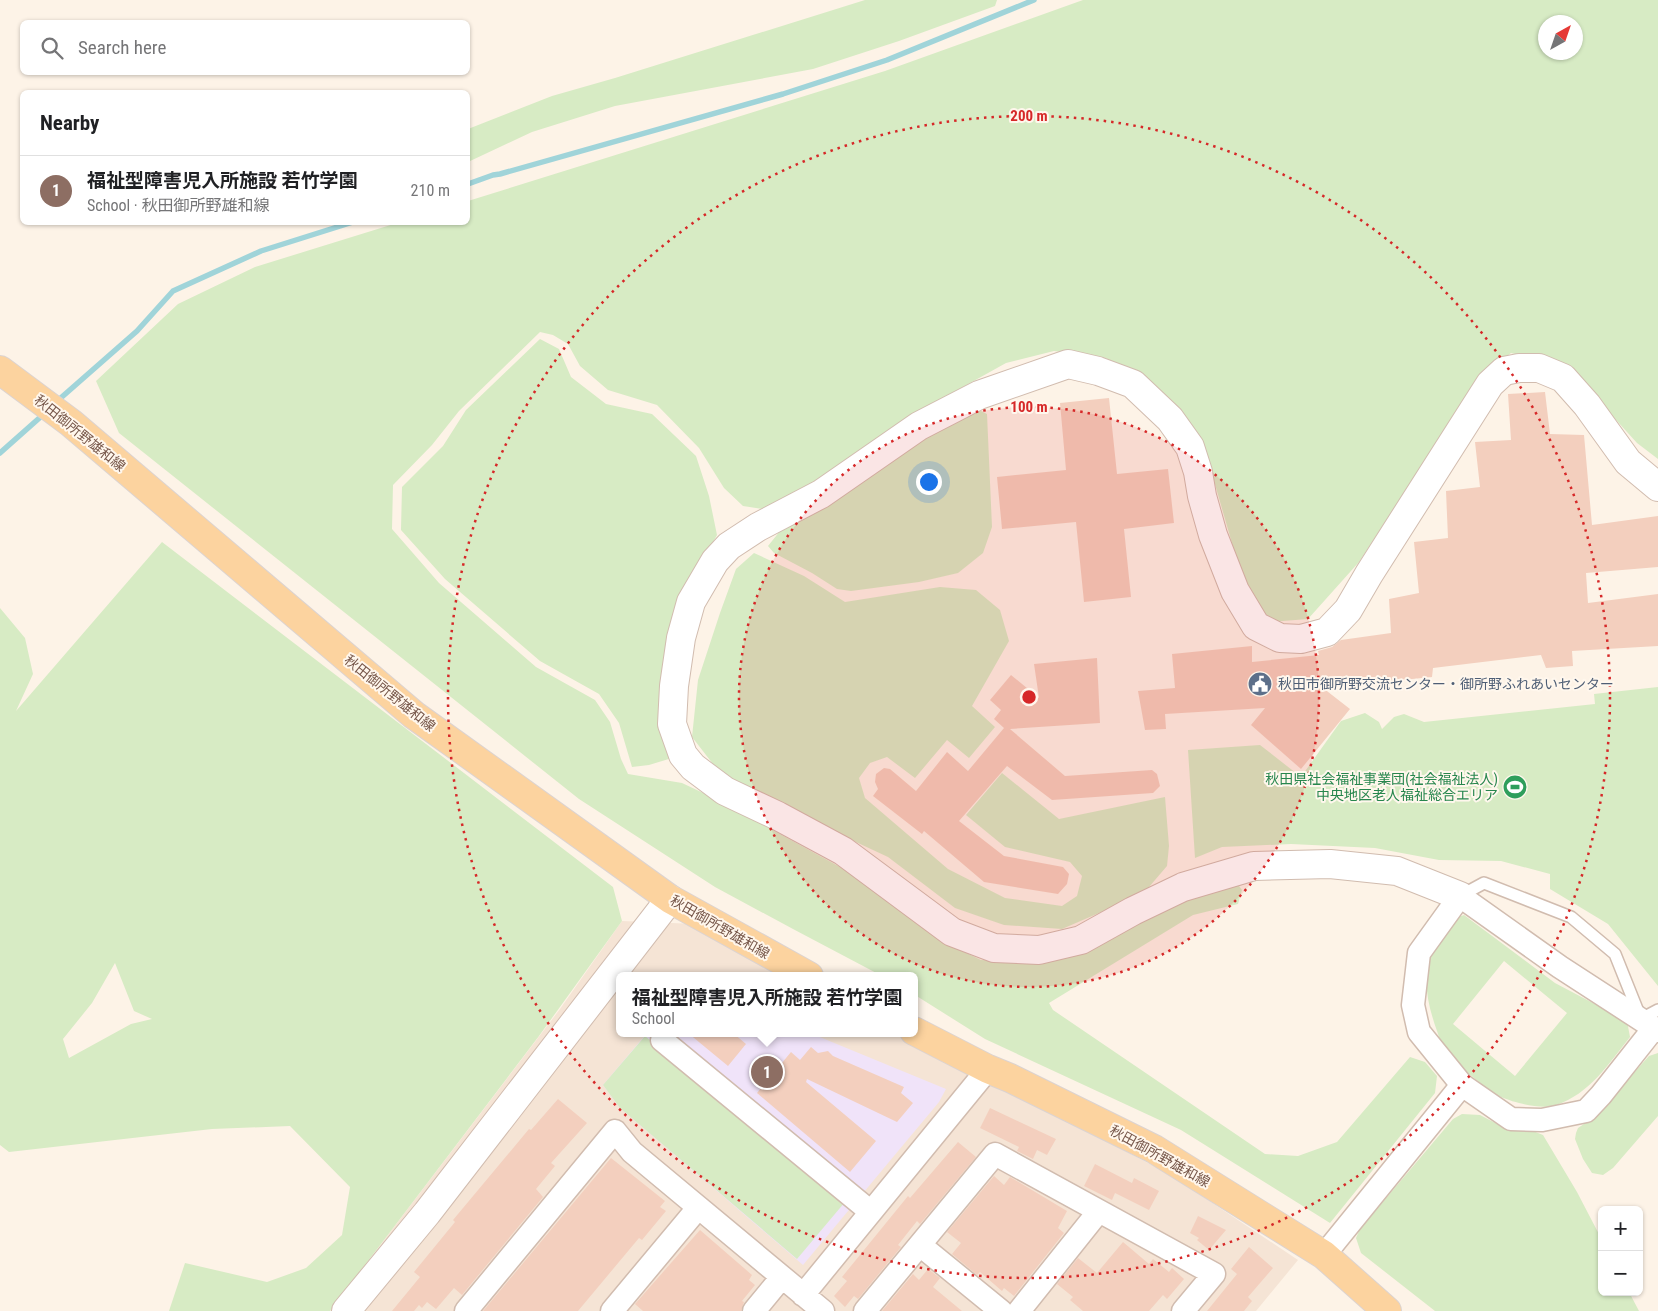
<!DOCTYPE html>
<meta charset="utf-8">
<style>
body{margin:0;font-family:"Roboto Condensed","Noto Sans JP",sans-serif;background:#f2f2f2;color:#202124}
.controls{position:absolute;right:15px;bottom:15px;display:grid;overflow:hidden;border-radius:8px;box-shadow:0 1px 4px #0004}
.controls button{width:45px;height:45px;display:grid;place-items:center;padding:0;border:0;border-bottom:1px solid #e0e0e0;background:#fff;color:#202124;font:25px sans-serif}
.compass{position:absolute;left:1538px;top:15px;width:45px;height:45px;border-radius:50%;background:#fff;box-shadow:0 1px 4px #0004;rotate:40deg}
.you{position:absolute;left:928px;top:481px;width:18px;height:18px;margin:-12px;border:4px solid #fff;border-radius:50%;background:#1a73e8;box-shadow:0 0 0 8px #1a73e833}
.badge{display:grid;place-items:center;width:32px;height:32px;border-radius:50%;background:#ea580c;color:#fff;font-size:16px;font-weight:700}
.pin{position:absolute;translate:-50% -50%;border:2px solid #fff;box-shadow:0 1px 5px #0006}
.popup{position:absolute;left:616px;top:972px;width:302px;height:65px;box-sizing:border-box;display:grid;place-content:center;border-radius:8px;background:#fff;filter:drop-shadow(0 1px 4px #0005);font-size:16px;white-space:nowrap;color:#757577}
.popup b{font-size:19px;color:#202124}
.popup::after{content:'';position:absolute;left:50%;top:100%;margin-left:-10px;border:10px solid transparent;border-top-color:#fff}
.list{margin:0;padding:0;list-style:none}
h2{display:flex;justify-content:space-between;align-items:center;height:65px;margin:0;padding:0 20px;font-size:21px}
h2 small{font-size:16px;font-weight:400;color:#757577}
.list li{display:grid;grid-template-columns:32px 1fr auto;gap:15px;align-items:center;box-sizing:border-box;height:70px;padding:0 20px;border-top:1px solid #e0e0e0}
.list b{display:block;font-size:19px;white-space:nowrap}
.list p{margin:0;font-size:16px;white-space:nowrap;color:#757577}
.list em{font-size:16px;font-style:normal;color:#757577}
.icon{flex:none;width:28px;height:28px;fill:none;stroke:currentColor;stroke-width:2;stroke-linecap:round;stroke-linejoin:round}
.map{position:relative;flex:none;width:1658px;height:1311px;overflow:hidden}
.search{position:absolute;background:#fff;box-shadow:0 1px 4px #0004;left:20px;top:20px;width:450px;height:55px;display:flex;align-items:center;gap:12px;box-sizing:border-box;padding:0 18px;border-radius:8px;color:#757577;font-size:19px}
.panel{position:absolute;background:#fff;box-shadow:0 1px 4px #0004;left:20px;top:90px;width:450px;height:135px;border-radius:8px}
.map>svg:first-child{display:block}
.residential{fill:#f5e4d5}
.education{fill:#f0e3f9}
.green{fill:#d7ebc4;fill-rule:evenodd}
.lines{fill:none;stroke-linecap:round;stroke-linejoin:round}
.stream{stroke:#a0d4d9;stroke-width:5.5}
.building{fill:#f3cfbe}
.service-casing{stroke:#d1bcaf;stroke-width:14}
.minor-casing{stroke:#d1bcaf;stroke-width:25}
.tertiary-casing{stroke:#d1bcaf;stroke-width:30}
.primary-casing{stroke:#dcd3d0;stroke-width:30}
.service{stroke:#fff;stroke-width:11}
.minor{stroke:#fff;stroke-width:22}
.tertiary{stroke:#fff;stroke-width:28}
.primary{stroke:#fcd39f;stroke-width:28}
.ring{fill:none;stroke:#d62828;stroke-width:2.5;stroke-dasharray:2.5 5}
.labels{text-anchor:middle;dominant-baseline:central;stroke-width:4;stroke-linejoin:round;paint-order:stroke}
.street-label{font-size:14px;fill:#77574a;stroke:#fff7ed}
.service-label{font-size:14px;fill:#4e5e75;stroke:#fff7ed;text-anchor:start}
.leisure-label{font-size:14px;fill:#27864d;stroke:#fff7ed;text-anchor:end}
.centre{fill:#d62828;stroke:#fff7ed;stroke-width:2.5}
.ring-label{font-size:15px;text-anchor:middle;font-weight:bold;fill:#d62828;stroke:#fff7ed;stroke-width:4;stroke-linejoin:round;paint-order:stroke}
</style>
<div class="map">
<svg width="1658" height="1311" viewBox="0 0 1658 1311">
<rect width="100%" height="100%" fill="#fdf3e7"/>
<!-- residential -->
<path class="residential" d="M 622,921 L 696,924 L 789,976 L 620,976 L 620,1033 L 899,1033 L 1169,1174 L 1298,1260 L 1256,1311 L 330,1311 L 560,1009 Z"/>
<!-- education -->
<path class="education" d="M 647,1033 L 810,1033 L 946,1089 L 939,1102 L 803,1265 L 620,1108 L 603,1085 Z"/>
<!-- green -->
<path class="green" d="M 865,0 L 997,0 L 995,6 L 899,41 L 813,69 L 615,106 L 532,132 L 468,162 L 468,129 L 552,96 L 615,78 Z
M 1083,0 L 1658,0 L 1658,459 L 1637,443 L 1567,366 L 1511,353 L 1479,378 L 1359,562 L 1308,619 L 1270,622 L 1240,571 L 1208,460 L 1161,393 L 1106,358 L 1054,351 L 1006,363 L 918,412 L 827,475 L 768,510 L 743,506 L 724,488 L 699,448 L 657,405 L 608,390 L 580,366 L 568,344 L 553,335 L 540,332 L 459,411 L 432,445 L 393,485 L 392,529 L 439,583 L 536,667 L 595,700 L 610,722 L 621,759 L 628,774 L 682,783 L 716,799 L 851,873 L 940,940 L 981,960 L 1021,962 L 1236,882 L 1242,890 L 1238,904 L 1193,915 L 1049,1003 L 1053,1010 L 1265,1154 L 1298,1156 L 1337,1142 L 1410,1057 L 1425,1062 L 1437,1076 L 1435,1093 L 1330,1223 L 1181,1130 L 985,1039 L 915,995 L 914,976 L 882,976 L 793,929 L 715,887 L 579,799 L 119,433 L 96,381 L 178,304 L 255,267 L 397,223 L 468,222 L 468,201 L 885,71 ZM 1546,22 L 1576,22 L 1576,52 L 1546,52 Z
M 540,339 L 559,349 L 571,377 L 606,404 L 652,414 L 696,456 L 709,496 L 717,535 L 679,603 L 672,758 L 649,765 L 632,767 L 619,723 L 599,694 L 540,661 L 445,579 L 401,530 L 402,487 L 443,446 L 466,410 Z
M 975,408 L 987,414 L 992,527 L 983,553 L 958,573 L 919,582 L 851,591 L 837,589 L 812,573 L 774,553 L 768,546 L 780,531 L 916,439 Z
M 162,542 L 613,887 L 622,921 L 539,1036 L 330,1311 L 169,1311 L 185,1263 L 267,1282 L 306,1268 L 342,1235 L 350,1187 L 290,1126 L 212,1129 L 9,1152 L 0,1145 L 0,608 L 25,638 L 33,674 L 16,711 ZM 115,963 L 134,1011 L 152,1019 L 131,1024 L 69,1058 L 63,1039 L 92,1003 Z
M 754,553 L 804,576 L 845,602 L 940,587 L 976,590 L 1000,610 L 1009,641 L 972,706 L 995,727 L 969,758 L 947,740 L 915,778 L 887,757 L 870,763 L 859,778 L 865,798 L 948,869 L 1005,898 L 1062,906 L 1077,896 L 1082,876 L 1070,862 L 1005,847 L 966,815 L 1002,773 L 1059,819 L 1165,797 L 1169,846 L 1167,866 L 1143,894 L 1062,929 L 1004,925 L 955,908 L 888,857 L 740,788 L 713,764 L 692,737 L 698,680 L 720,613 L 736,569 Z
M 1658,687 L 1658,986 L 1608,924 L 1550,889 L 1550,874 L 1501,861 L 1439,860 L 1375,848 L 1291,844 L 1222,847 L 1195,858 L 1188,750 L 1260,745 L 1301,777 L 1341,721 L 1365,713 L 1379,722 L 1382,729 L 1394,717 L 1404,714 L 1424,722 L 1595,704 L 1594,694 Z
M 1464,915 L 1555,983 L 1627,1021 L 1630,1037 C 1609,1063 1590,1094 1556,1105 C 1542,1110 1515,1103 1501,1097 C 1489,1092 1450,1059 1443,1048 C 1440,1043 1439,1036 1437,1031 C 1425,997 1420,968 1440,937 C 1448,924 1449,920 1464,915 ZM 1504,961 L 1567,1013 L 1515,1076 L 1453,1024 Z
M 645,1036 L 845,1202 L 797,1259 L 620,1108 L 603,1085 Z
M 1658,1053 L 1658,1116 L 1613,1168 L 1603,1175 L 1592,1173 L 1583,1159 L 1575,1139 L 1576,1133 L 1578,1128 L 1593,1118 L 1649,1056 Z
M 1462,1114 L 1480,1115 L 1505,1128 L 1528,1129 L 1543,1135 L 1577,1192 L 1602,1240 L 1602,1292 L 1629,1292 L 1639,1311 L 1435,1311 L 1361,1253 L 1356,1238 L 1360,1229 L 1453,1119 Z"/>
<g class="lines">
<!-- stream -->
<path class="stream" d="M 468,184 L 493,175 L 500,174 L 783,94 L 887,60 L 1034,0
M 55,403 L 137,331 L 173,291 L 261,251 L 353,222
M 0,453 L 45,413"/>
</g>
<!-- building -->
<path class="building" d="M 1545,392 L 1550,434 L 1584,435 L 1592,525 L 1658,516 L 1658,567 L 1586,573 L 1588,603 L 1658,594 L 1658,646 L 1572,651 L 1573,666 L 1546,668 L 1541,655 L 1433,668 L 1432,677 L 1323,688 L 1350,709 L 1301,769 L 1251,725 L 1265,708 L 1165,714 L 1166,729 L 1145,730 L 1138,691 L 1175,688 L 1172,654 L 1252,646 L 1252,662 L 1319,655 L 1318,651 L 1332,647 L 1341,640 L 1391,633 L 1389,599 L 1419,593 L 1414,542 L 1448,538 L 1446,491 L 1480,487 L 1475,442 L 1511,440 L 1508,394 Z
M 1109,398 L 1117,474 L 1168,469 L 1174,523 L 1124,529 L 1131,597 L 1084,602 L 1076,522 L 1002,529 L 997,477 L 1066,470 L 1060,403 Z
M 1097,658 L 1100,723 L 1010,729 L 1065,776 L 1152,770 L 1157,774 L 1160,786 L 1153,793 L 1052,800 L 1007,766 L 959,821 L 1004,856 L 1063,867 L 1069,874 L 1067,884 L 1058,894 L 984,882 L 924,831 L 922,834 L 873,796 L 878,789 L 875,782 L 876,774 L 884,768 L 890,769 L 916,791 L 947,752 L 968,771 L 1004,728 L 994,719 L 1001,710 L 990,700 L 1011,675 L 1039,698 L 1034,664 Z
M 688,1033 L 733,1033 L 746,1044 L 728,1066 Z
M 811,1047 L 818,1053 L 828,1051 L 833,1056 L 904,1087 L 901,1093 L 913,1103 L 897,1122 L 807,1079 L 806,1082 L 876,1141 L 850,1172 L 757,1093 L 791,1052 L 800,1060 Z
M 558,1099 L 587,1123 L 551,1163 L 555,1166 L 536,1189 L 543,1197 L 462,1295 L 454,1288 L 436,1309 L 427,1302 L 422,1308 L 419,1305 L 414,1311 L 392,1311 L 420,1277 L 414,1272 L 455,1222 L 453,1220 L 529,1129 L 531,1130 Z
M 990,1108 L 1056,1139 L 1047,1155 L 1037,1150 L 1033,1159 L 1017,1151 L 1019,1147 L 980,1128 Z
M 958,1142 L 976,1157 L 920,1224 L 917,1221 L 898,1245 L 901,1247 L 858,1299 L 854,1296 L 845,1307 L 834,1296 L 847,1281 L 842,1277 L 908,1196 L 910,1198 Z
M 611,1158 L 665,1201 L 660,1207 L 666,1211 L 642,1240 L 639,1238 L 578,1311 L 483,1311 Z
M 1095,1164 L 1132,1183 L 1134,1178 L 1159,1191 L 1149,1210 L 1115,1193 L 1112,1200 L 1084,1186 Z
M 994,1176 L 1004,1185 L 1010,1177 L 1067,1211 L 1058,1228 L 1064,1233 L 1014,1296 L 1004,1288 L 1002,1291 L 980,1272 L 977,1275 L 952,1254 L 961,1243 L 947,1232 Z
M 1198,1216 L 1226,1230 L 1209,1250 L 1197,1240 L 1199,1238 L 1190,1233 Z
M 700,1230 L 752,1275 L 749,1280 L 755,1285 L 742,1301 L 744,1302 L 741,1311 L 643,1311 L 635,1304 Z
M 1123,1242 L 1149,1264 L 1153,1259 L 1169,1272 L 1172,1268 L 1184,1279 L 1167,1299 L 1163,1295 L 1149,1311 L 1083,1311 L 1070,1300 L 1073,1297 L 1057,1284 L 1078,1258 L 1097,1273 Z
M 1249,1247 L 1273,1268 L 1248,1297 L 1252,1301 L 1244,1311 L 1207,1311 L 1237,1274 L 1231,1269 Z
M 928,1269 L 940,1278 L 933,1287 L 962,1311 L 882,1311 L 913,1274 L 919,1280 Z"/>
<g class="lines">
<defs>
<path id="service" d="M 1460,896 L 1484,883 L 1571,917 L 1615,954 L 1641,1019 L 1658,1010"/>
<path id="minor" d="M 1654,1028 L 1601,1095 L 1586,1111 L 1542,1120 L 1511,1119 L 1462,1085 L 1419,1032 L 1413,1005 L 1419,953 L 1460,896 L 1560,967 L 1654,1028 L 1658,1031
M 662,1040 L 871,1212
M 920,1245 L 1001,1311
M 1324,1255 L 1462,1085
M 803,1295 L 988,1069
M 466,1311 L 615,1131 L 632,1152 L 823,1311
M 612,1311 L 698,1208
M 754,1311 L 782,1277
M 865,1311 L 995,1154 L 1214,1274 L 1183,1311
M 1019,1311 L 1099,1211"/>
<path id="tertiary" d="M 1460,896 L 1397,871 L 1330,864 L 1254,866 L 1183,887 L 1133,911 L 1081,940 L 1039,950 L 994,948 L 952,932 L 843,851 L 778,816 L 725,791 L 693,767 L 683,755 L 672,724 L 674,686 L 681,638 L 691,602 L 715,561 L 729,546 L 758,527 L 821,494 L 919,426 L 979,395 L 1068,364 L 1098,371 L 1133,384 L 1170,419 L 1190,447 L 1198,472 L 1202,496 L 1213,535 L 1235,591 L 1256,626 L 1280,638 L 1301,639 L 1327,632 L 1348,610 L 1369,574 L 1490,384 L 1504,371 L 1519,368 L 1539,368 L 1563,378 L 1587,405 L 1628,462 L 1658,487
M 346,1311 L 427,1213 L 670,899"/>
<path id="primary" d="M 0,370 L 71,423 L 414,715 L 670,899 L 809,976
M 914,1031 L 988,1069 L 1010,1078 L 1154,1149 L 1324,1255 L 1387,1311"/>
</defs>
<!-- service casing -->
<use href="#service" class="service-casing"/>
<!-- minor casing -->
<use href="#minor" class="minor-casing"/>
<!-- tertiary casing -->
<use href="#tertiary" class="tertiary-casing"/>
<!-- primary casing -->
<use href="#primary" class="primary-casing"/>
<!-- service -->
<use href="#service" class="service"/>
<!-- minor -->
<use href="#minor" class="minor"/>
<!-- tertiary -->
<use href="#tertiary" class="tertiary"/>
<!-- primary -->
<use href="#primary" class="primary"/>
</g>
<!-- distance rings -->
<circle cx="1029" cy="697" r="290" fill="#d62828" fill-opacity=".12"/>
<g class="ring">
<circle cx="1029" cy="697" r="290"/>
<circle cx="1029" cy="697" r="581"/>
</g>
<!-- icons -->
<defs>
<symbol id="civic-disc" viewBox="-11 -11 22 22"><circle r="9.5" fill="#5c6f8a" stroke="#fff7ed"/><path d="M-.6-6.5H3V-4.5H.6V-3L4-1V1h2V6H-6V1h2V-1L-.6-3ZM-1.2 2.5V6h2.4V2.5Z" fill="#fff"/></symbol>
<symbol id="stadium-disc" viewBox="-11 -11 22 22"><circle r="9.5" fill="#2e9e5b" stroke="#fff7ed"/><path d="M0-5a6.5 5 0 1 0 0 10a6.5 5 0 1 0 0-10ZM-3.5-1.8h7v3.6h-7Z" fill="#fff"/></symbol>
</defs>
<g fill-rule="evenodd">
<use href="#civic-disc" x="1246" y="670" width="28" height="28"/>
<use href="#stadium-disc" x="1501" y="773" width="28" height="28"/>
</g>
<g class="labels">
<!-- street labels -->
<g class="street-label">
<text transform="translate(80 433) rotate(39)">秋田御所野雄和線</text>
<text transform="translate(390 693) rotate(39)">秋田御所野雄和線</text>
<text transform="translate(720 927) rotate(30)">秋田御所野雄和線</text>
<text transform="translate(1160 1156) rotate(29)">秋田御所野雄和線</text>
</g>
<!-- service labels -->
<g class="service-label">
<text x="1278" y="684">秋田市御所野交流センター・御所野ふれあいセンター</text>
</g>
<!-- leisure labels -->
<g class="leisure-label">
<text x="1498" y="779">秋田県社会福祉事業団(社会福祉法人)<tspan x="1498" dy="16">中央地区老人福祉総合エリア</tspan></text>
</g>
</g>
<circle cx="1029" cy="697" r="8" class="centre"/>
<g class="ring-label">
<text x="1029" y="121">200 m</text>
<text x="1029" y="412">100 m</text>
</g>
</svg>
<div class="controls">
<button>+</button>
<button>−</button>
</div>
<svg class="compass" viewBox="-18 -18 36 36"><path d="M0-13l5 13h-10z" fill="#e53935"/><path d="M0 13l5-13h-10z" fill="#757577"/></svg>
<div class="you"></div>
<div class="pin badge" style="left:767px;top:1072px;background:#8d6e63">1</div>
<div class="popup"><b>福祉型障害児入所施設 若竹学園</b>School</div>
<div class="search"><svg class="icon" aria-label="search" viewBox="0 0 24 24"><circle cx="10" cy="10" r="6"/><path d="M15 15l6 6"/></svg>Search here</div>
<section class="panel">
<h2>Nearby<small></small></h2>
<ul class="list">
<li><span class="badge" style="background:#8d6e63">1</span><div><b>福祉型障害児入所施設 若竹学園</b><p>School · 秋田御所野雄和線</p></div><em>210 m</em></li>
</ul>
</section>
</div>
